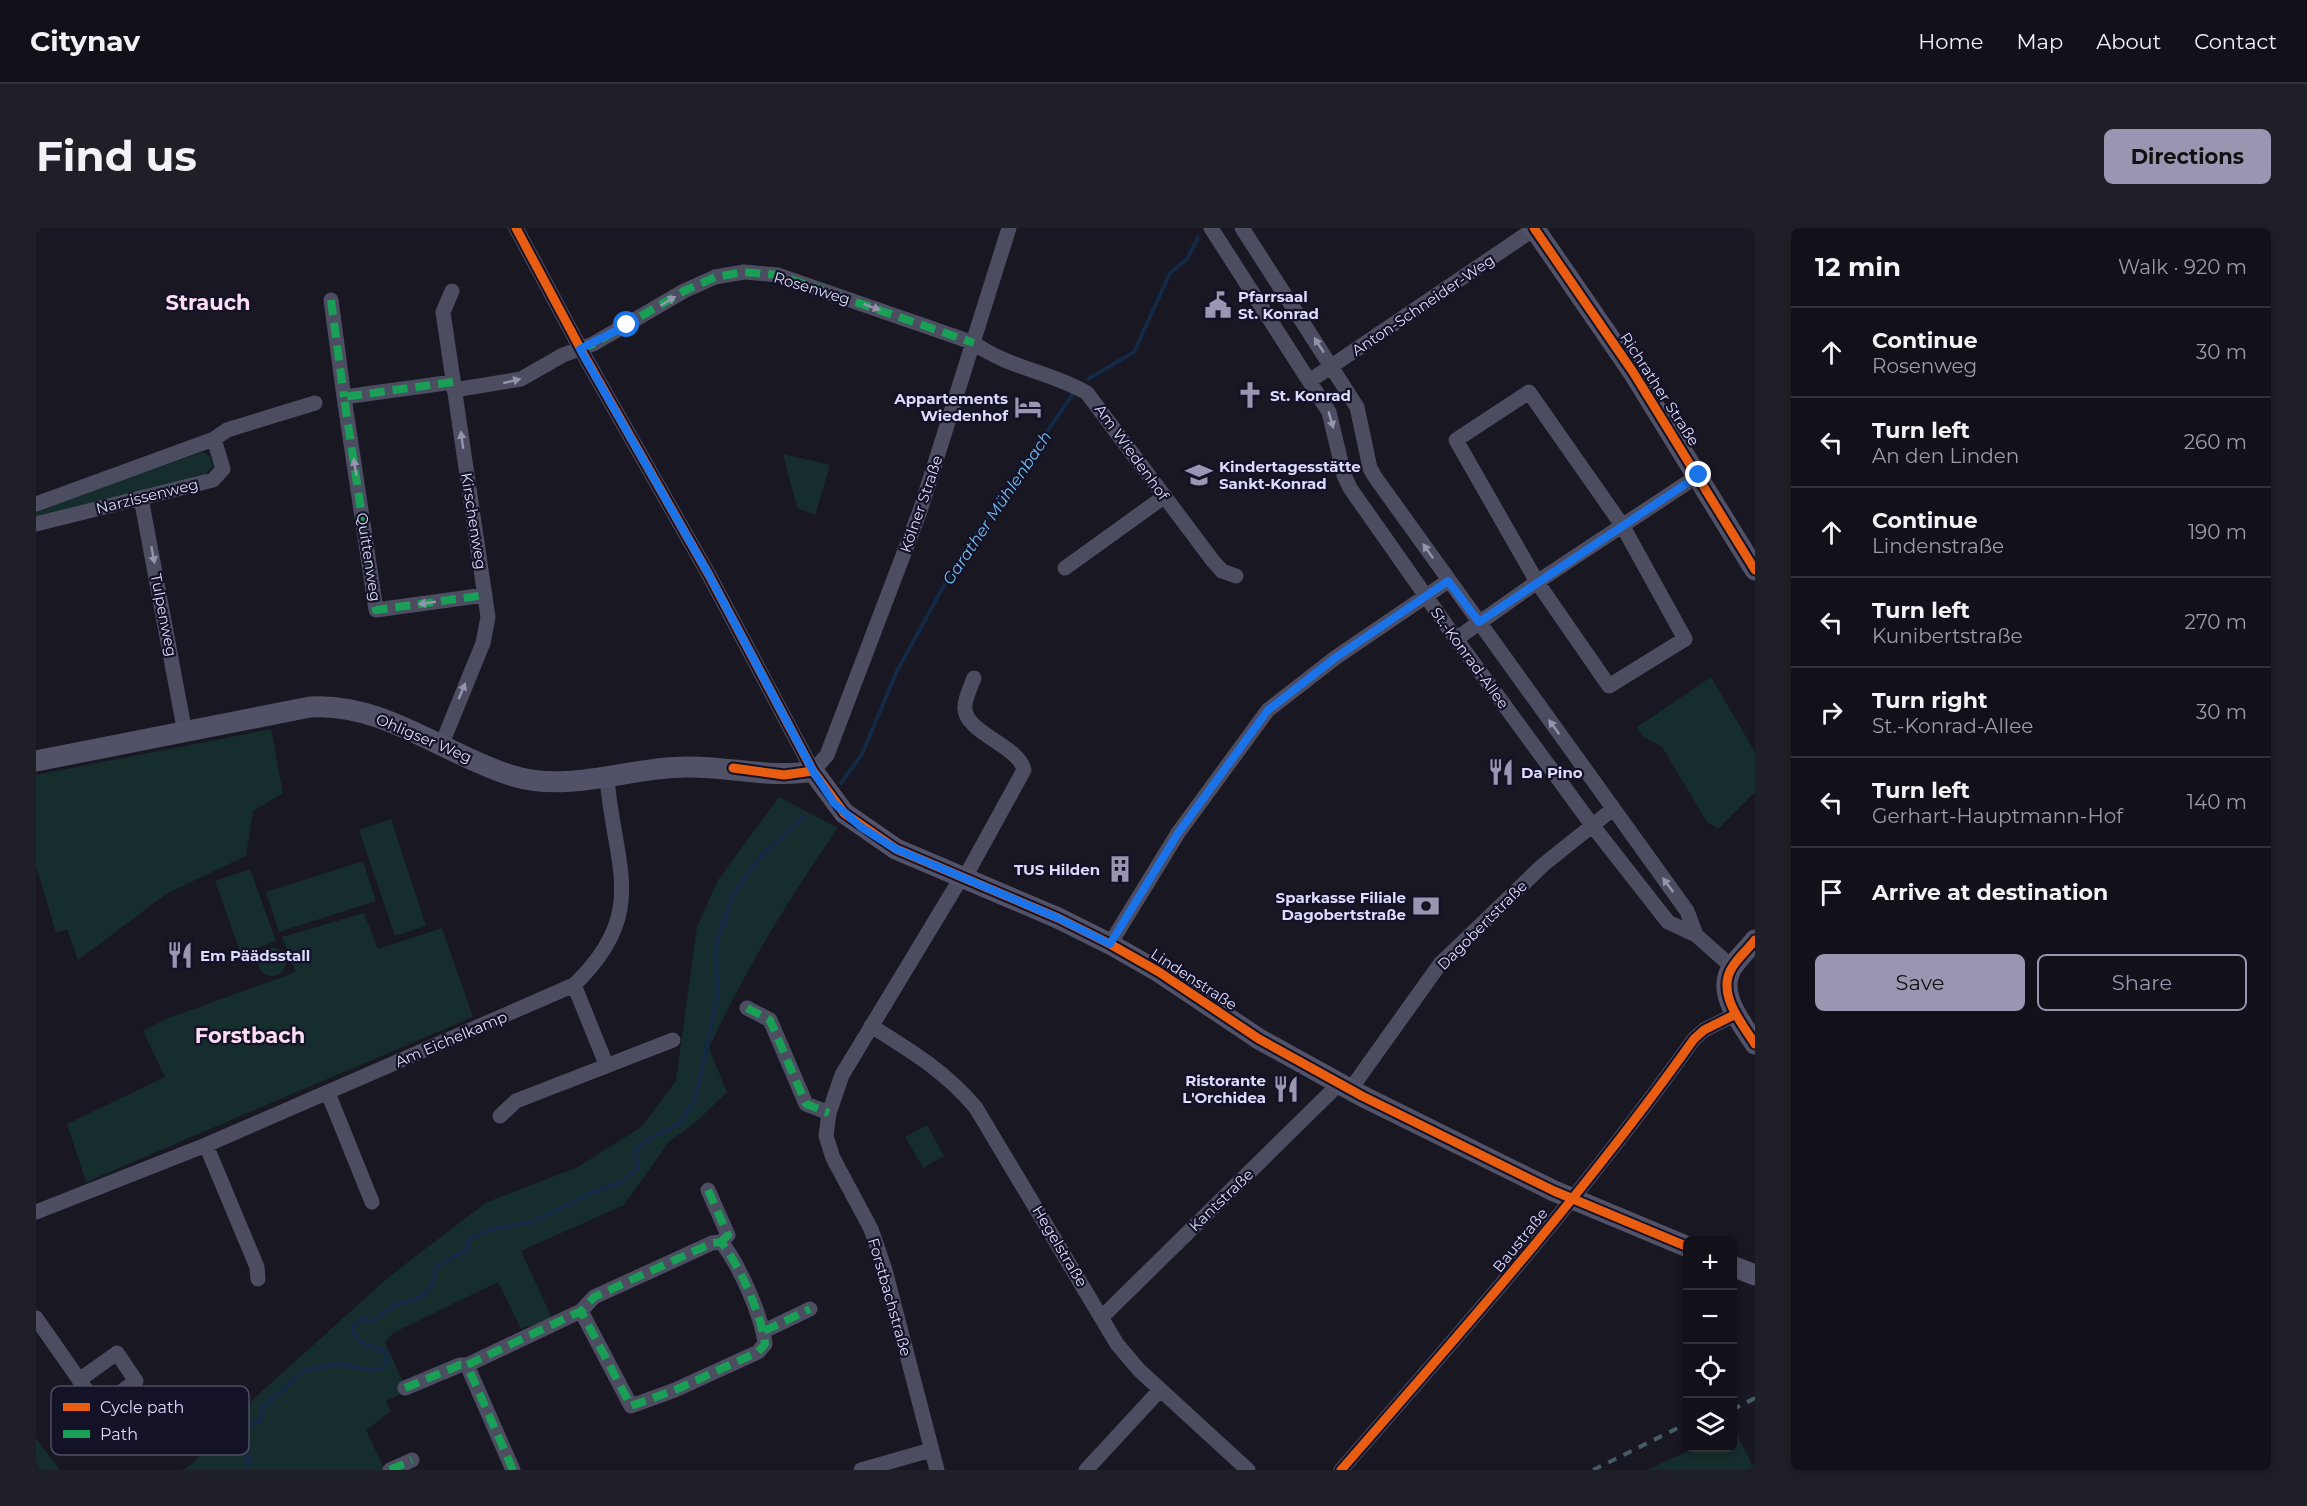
<!DOCTYPE html>
<meta charset="utf-8">
<style>
body{margin:0;font-family:Montserrat,sans-serif;background:#1f1f27;color:#f1f3f6}
.controls{position:absolute;right:18px;bottom:18px;display:grid;overflow:hidden;border-radius:9px;box-shadow:0 3px 9px #0003}
.controls button{width:54px;height:54px;display:grid;place-items:center;padding:0;border:0;border-bottom:2px solid #313139;background:#12111a;color:#f1f3f6;font:30px sans-serif}
.stop{position:absolute;width:18px;height:18px;margin:-14px;border:4px solid #1a73e8;border-radius:50%;background:#fff}
.stop.end{background:#1a73e8;border-color:#fff;box-shadow:0 2px 6px #0008}
.list{margin:0;padding:0;list-style:none}
h2{display:flex;justify-content:space-between;align-items:center;height:78px;margin:0;padding:0 24px;font-size:26px}
h2 small{font-size:20px;font-weight:400;color:#9c9da2}
.list li{display:grid;grid-template-columns:39px 1fr auto;gap:18px;align-items:center;box-sizing:border-box;height:90px;padding:0 24px;border-top:2px solid #313139}
.list b{display:block;font-size:22px;white-space:nowrap}
.list p{margin:0;font-size:20px;white-space:nowrap;color:#9c9da2}
.list em{font-size:20px;font-style:normal;color:#9c9da2}
.actions{display:flex;gap:12px;padding:18px 24px}
.actions a{flex:1;padding:14px 0;border:2px solid #9896b0;border-radius:9px;text-align:center;font-size:21px;color:#9896b0}
.actions .main{background:#9896b0;color:#111}
.icon{flex:none;width:33px;height:33px;fill:none;stroke:currentColor;stroke-width:2;stroke-linecap:round;stroke-linejoin:round}
.map{position:relative;flex:none;width:1719px;height:1242px;overflow:hidden;border-radius:9px}
header{display:flex;align-items:center;gap:36px;box-sizing:border-box;height:84px;padding:0 30px;background:#12111a;border-bottom:2px solid #313139}
header strong{font-size:28px}
nav{display:flex;gap:33px;margin-inline-start:auto;font-size:21px}
.intro{display:flex;align-items:center;justify-content:space-between;box-sizing:border-box;height:144px;padding:0 36px}
h1{margin:0;font-size:42px}
.button{padding:15px 27px;border-radius:9px;background:#9896b0;color:#111;font-size:21px;font-weight:700}
main{display:flex;gap:36px;padding:0 36px}
aside{flex:1;background:#12111a;border-radius:9px;box-shadow:0 3px 9px #0003}
.map>svg:first-child{display:block}
.green{fill:#152d2c}
.lines{fill:none;stroke-linecap:round;stroke-linejoin:round}
.stream{stroke:#132946;stroke-width:4}
.street{stroke:#4d4d62;stroke-width:15}
.secondary{stroke:#515168;stroke-width:21}
.rail{stroke:#465b69;stroke-width:4;stroke-dasharray:9 8;stroke-linecap:butt}
.quiet{stroke:#1a9f57;stroke-width:8;stroke-dasharray:15 8;stroke-linecap:butt}
.cycleway-casing{stroke:#141227;stroke-width:13}
.cycleway{stroke:#e95d12;stroke-width:9}
.oneway{fill:#9594af}
.route{stroke:#1a73e8;stroke-width:8}
.labels{text-anchor:middle;dominant-baseline:central;stroke-width:4.5;stroke-linejoin:round;paint-order:stroke}
.street-label{font-size:15px;fill:#dddbfc;stroke:#141227}
.poi-label{font-size:15px;font-weight:bold;fill:#dddbfc;stroke:#141227;text-anchor:start}
.water-label{font-size:16px;font-style:italic;fill:#71bef4;stroke:#141227}
.district-label{font-size:21px;font-weight:bold;fill:#fcddf2;stroke:#141227}
.key{fill:#141227;stroke:#504e67;stroke-width:1.5}
.key-label{font-size:16px;fill:#dddbfc}
</style>
<header>
<strong>Citynav</strong>
<nav><a>Home</a><a>Map</a><a>About</a><a>Contact</a></nav>
</header>
<div class="intro"><h1>Find us</h1><a class="button">Directions</a></div>
<main>
<div class="map">
<svg width="1719" height="1242" viewBox="0 0 1719 1242">
<rect width="100%" height="100%" fill="#181722"/>
<!-- green -->
<path class="green" d="M 167,224 L 173,227 L 177,238 L 168,248 L 0,291 L 0,281 Z
M 747,226 L 794,237 L 779,287 L 761,280 Z
M 1675,449 L 1719,524 L 1719,564 L 1682,601 L 1671,594 L 1626,519 L 1606,508 L 1601,499 Z
M 235,501 L 247,565 L 217,583 L 210,628 L 130,666 L 42,732 L 31,701 L 20,705 L 0,638 L 0,547 Z
M 743,569 L 802,600 C 753,670 709,742 673,820 L 691,864 L 661,893 L 632,915 L 588,977 L 485,1023 L 516,1090 L 485,1101 L 462,1054 L 357,1105 L 349,1114 L 371,1163 L 350,1173 L 355,1183 L 330,1202 L 348,1240 L 345,1242 L 146,1242 L 156,1236 L 196,1190 L 355,1047 L 451,974 L 542,939 L 605,899 L 640,853 L 661,699 L 682,652 Z
M 355,591 L 390,698 L 359,708 L 323,602 Z
M 327,633 L 340,673 L 243,704 L 230,664 Z
M 214,641 L 240,713 L 205,726 L 179,653 Z
M 328,685 L 342,721 L 406,700 L 437,789 L 50,954 L 31,896 L 129,849 L 107,803 L 130,791 L 260,744 L 246,709 Z
M222 734a14 14 0 1 1 28 0a14 14 0 1 1-28 0Z
M 891,897 L 908,928 L 887,940 L 869,909 Z
M 1698,1201 L 1719,1242 L 1611,1242 L 1659,1220 L 1696,1220 Z
M 0,1210 L 24,1242 L 0,1242 Z"/>
<g class="lines">
<!-- stream -->
<path class="stream" d="M 1052,151 L 1098,124 L 1134,45 L 1151,31 L 1162,10
M 805,555 L 826,526 L 861,443 L 922,332 L 1037,166
M 209,1242 L 215,1232 L 207,1226 L 202,1226 L 201,1220 L 206,1215 L 208,1200 L 225,1192 L 226,1180 L 269,1142 L 303,1136 L 328,1141 L 345,1141 L 352,1133 L 347,1122 C 332,1117 321,1117 316,1099 L 327,1090 L 337,1093 L 359,1077 L 386,1069 L 395,1058 L 401,1038 L 431,1022 L 432,1012 L 456,1001 L 497,994 L 555,965 L 586,954 L 602,939 L 599,924 L 606,915 L 644,895 L 660,868 L 681,770 L 680,717 L 696,669 L 722,631 L 769,588"/>
<!-- street -->
<path class="street" d="M 480,0 L 549,129 L 673,347 L 777,543 L 791,527 L 884,283 L 973,0
M 1175,0 L 1293,184 L 1308,247 L 1314,260 L 1420,411 L 1556,597 L 1632,694 L 1660,707 L 1696,739
M 1206,0 L 1321,179 L 1334,240 L 1339,249 L 1651,683 L 1660,707
M 295,72 L 308,169
M 1275,152 L 1498,1
M 417,154 L 308,169 L 340,382 L 449,367
M 418,162 L 485,151 L 527,127 L 557,116 L 648,63 L 679,49 L 708,44 L 742,47 L 938,115 C 972,140 1015,144 1051,165 L 1177,333 L 1186,343 L 1200,348
M 1493,164 L 1586,297 L 1649,411 L 1573,458 L 1501,354 L 1420,212 Z
M 105,270 L 149,505
M 0,276 L 178,211 L 191,202 L 279,175
M 0,296 L 177,252 L 187,241 L 178,211
M 1029,340 L 1129,268
M 1420,411 L 1501,354 L 1663,247
M 405,518 L 447,415 L 452,389 L 407,84 L 416,63
M 928,651 L 988,542 C 983,517 925,504 929,477 C 930,468 935,458 938,450
M 1074,716 L 1142,605 L 1232,482 L 1299,430 L 1412,353
M 538,757 L 570,836
M 711,780 L 734,792 L 770,876 L 793,885
M 835,798 C 874,822 910,844 940,880 L 1081,1116 L 1103,1142 L 1212,1242
M 1314,862 L 1404,736 L 1507,637 L 1577,581
M 292,865 L 336,974
M 464,888 L 480,873 L 637,812
M 170,917 L 221,1039 L 222,1051
M 672,962 L 692,1007 L 685,1014
M 0,984 L 170,917 L 538,757 C 614,684 578,638 571,550
M 1067,1088 L 1303,856
M 0,1090 L 63,1180 L 100,1153 L 81,1125 L 43,1152
M 728,1103 L 774,1081
M 369,1160 L 424,1137 L 431,1137
M 354,1242 L 376,1232
M 477,1242 L 431,1137 L 545,1083 L 558,1069 L 676,1015 L 685,1014 C 703,1036 726,1088 729,1116 L 722,1124 L 639,1162 L 595,1178 L 545,1083
M 825,1242 L 895,1222
M 901,1242 L 849,1042 L 835,1001 L 797,930 L 790,908 L 793,885 L 806,847 L 925,650
M 1050,1242 L 1124,1162
M 1305,1242 C 1427,1102 1550,963 1658,811 L 1668,802 L 1700,786"/>
<!-- secondary -->
<path class="secondary" d="M 1498,0 L 1597,144 L 1719,342
M 0,533 L 274,479 C 346,474 408,526 474,547 C 533,566 592,539 650,539 C 692,538 735,551 777,543 L 808,585 L 860,621 L 1022,690 L 1074,716 L 1123,744 L 1223,811 L 1326,868 L 1518,963 L 1652,1019
M 1719,712 C 1712,721 1703,729 1697,738 C 1679,764 1705,794 1719,816
M 1696,1038 L 1719,1047"/>
<!-- rail -->
<path class="rail" d="M 1696,1182 L 1719,1170
M 1557,1242 L 1652,1195"/>
<!-- quiet -->
<path class="quiet" d="M 295,72 L 308,169
M 544,121 L 557,116 L 648,63 L 679,49 L 708,44 L 742,47 L 938,115
M 417,154 L 308,169 L 340,382 L 449,367
M 711,780 L 734,792 L 770,876 L 793,885
M 672,962 L 692,1007 L 685,1014
M 728,1103 L 774,1081
M 369,1160 L 424,1137 L 431,1137
M 354,1242 L 376,1232
M 477,1242 L 431,1137 L 545,1083 L 558,1069 L 676,1015 L 685,1014 C 703,1036 726,1088 729,1116 L 722,1124 L 639,1162 L 595,1178 L 545,1083"/>
<defs>
<path id="cycleway" d="M 480,0 L 549,129 L 673,347 L 777,543 L 808,585 L 860,621 L 1022,690 L 1074,716 L 1123,744 L 1223,811 L 1326,868 L 1518,963 L 1652,1019
M 1498,0 L 1597,144 L 1719,342
M 697,540 L 748,547 L 777,543
M 1719,712 C 1712,721 1703,729 1697,738 C 1679,764 1705,794 1719,816
M 1305,1242 C 1427,1102 1550,963 1658,811 L 1668,802 L 1700,786"/>
</defs>
<!-- cycleway casing -->
<use href="#cycleway" class="cycleway-casing"/>
<!-- cycleway -->
<use href="#cycleway" class="cycleway"/>
</g>
<!-- one-way arrows -->
<defs><path id="oneway-solid" d="M-6-.8H1V-3.2L6.5 0L1 3.2V.8H-6Z" transform="scale(1.5)"/></defs>
<g class="oneway">
<use href="#oneway-solid" transform="translate(632 73) rotate(-31)"/>
<use href="#oneway-solid" transform="translate(836 79) rotate(20)"/>
<use href="#oneway-solid" transform="translate(1283 117) rotate(-123)"/>
<use href="#oneway-solid" transform="translate(476 153) rotate(-14)"/>
<use href="#oneway-solid" transform="translate(1295 192) rotate(74)"/>
<use href="#oneway-solid" transform="translate(426 212) rotate(-98)"/>
<use href="#oneway-solid" transform="translate(319 239) rotate(-99)"/>
<use href="#oneway-solid" transform="translate(1392 323) rotate(-125)"/>
<use href="#oneway-solid" transform="translate(117 327) rotate(79)"/>
<use href="#oneway-solid" transform="translate(391 375) rotate(172)"/>
<use href="#oneway-solid" transform="translate(426 463) rotate(-67)"/>
<use href="#oneway-solid" transform="translate(1518 499) rotate(-126)"/>
<use href="#oneway-solid" transform="translate(1632 657) rotate(-126)"/>
</g>
<g class="lines">
<!-- route -->
<path class="route" d="M 591,97 L 544,121 L 673,347 L 777,543 L 798,575 L 825,599 L 860,621 L 1022,690 L 1074,716 L 1142,605 L 1232,482 L 1299,430 L 1412,353 L 1443,394 L 1663,247"/>
</g>
<!-- icons -->
<defs>
<symbol id="civic-bare" viewBox="-9 -9 18 18"><path d="M-.6-6.5H3V-4.5H.6V-3L4-1V1h2V6H-6V1h2V-1L-.6-3ZM-1.2 2.5V6h2.4V2.5Z" fill="#9896b0" stroke="#141227" stroke-width="2.5" paint-order="stroke"/></symbol>
<symbol id="church-bare" viewBox="-9 -9 18 18"><path d="M-1.2-6h2.4v3.5h3.3v2.4h-3.3V6h-2.4V-.1h-3.3v-2.4h3.3Z" fill="#9896b0" stroke="#141227" stroke-width="2.5" paint-order="stroke"/></symbol>
<symbol id="hotel-bare" viewBox="-9 -9 18 18"><path d="M-6-4.5h1.5V1H6V5H4.5V3h-9V5H-6ZM-4 0a1.8 1.8 0 1 1 3.6 0ZM.5 0V-2.5h3Q6-2.5 6 0Z" fill="#9896b0" stroke="#141227" stroke-width="2.5" paint-order="stroke"/></symbol>
<symbol id="school-bare" viewBox="-9 -9 18 18"><path d="M0-5L7-2L0 1L-7-2ZM-4 1L0 2.5L4 1V4Q0 6-4 4Z" fill="#9896b0" stroke="#141227" stroke-width="2.5" paint-order="stroke"/></symbol>
<symbol id="restaurant-bare" viewBox="-9 -9 18 18"><path d="M-5-6h1v4h1v-4h1v4h1v-4h1v5L-1.5 .5V6h-2V.5L-5-1ZM5-6V6H3V1.5H1.5Q1.5-4 5-6Z" fill="#9896b0" stroke="#141227" stroke-width="2.5" paint-order="stroke"/></symbol>
<symbol id="building-bare" viewBox="-9 -9 18 18"><path d="M-4-6H4V6H1V3H-1V6H-4ZM-2.5-4.3h1.7v1.8h-1.7ZM.8-4.3h1.7v1.8H.8ZM-2.5-1h1.7V.8h-1.7ZM.8-1h1.7V.8H.8Z" fill="#9896b0" stroke="#141227" stroke-width="2.5" paint-order="stroke"/></symbol>
<symbol id="bank-bare" viewBox="-9 -9 18 18"><path d="M-6-4H6V4H-6ZM0-2.3a2.3 2.3 0 1 0 0 4.6a2.3 2.3 0 1 0 0-4.6Z" fill="#9896b0" stroke="#141227" stroke-width="2.5" paint-order="stroke"/></symbol>
</defs>
<g fill-rule="evenodd">
<use href="#civic-bare" x="1163" y="58" width="38" height="38"/>
<use href="#church-bare" x="1195" y="148" width="38" height="38"/>
<use href="#hotel-bare" x="973" y="160" width="38" height="38"/>
<use href="#school-bare" x="1144" y="228" width="38" height="38"/>
<use href="#restaurant-bare" x="1446" y="525" width="38" height="38"/>
<use href="#building-bare" x="1065" y="622" width="38" height="38"/>
<use href="#bank-bare" x="1371" y="659" width="38" height="38"/>
<use href="#restaurant-bare" x="125" y="708" width="38" height="38"/>
<use href="#restaurant-bare" x="1231" y="842" width="38" height="38"/>
</g>
<g class="labels">
<!-- street labels -->
<g class="street-label">
<text transform="translate(776 60) rotate(17)">Rosenweg</text>
<text transform="translate(1387 77) rotate(-34)">Anton-Schneider-Weg</text>
<text transform="translate(1624 161) rotate(57)">Richrather Straße</text>
<text transform="translate(1096 224) rotate(54)">Am Wiedenhof</text>
<text transform="translate(111 268) rotate(-14)">Narzissenweg</text>
<text transform="translate(885 276) rotate(-71)">Kölner Straße</text>
<text transform="translate(438 293) rotate(81)">Kirschenweg</text>
<text transform="translate(333 329) rotate(81)">Quittenweg</text>
<text transform="translate(128 387) rotate(79)">Tulpenweg</text>
<text transform="translate(1434 430) rotate(54)">St.-Konrad-Allee</text>
<text transform="translate(388 510) rotate(23)">Ohligser Weg</text>
<text transform="translate(1446 697) rotate(-45)">Dagobertstraße</text>
<text transform="translate(1158 751) rotate(33)">Lindenstraße</text>
<text transform="translate(415 811) rotate(-23)">Am Eichelkamp</text>
<text transform="translate(1185 972) rotate(-44)">Kantstraße</text>
<text transform="translate(1484 1012) rotate(-51)">Baustraße</text>
<text transform="translate(1024 1018) rotate(59)">Hegelstraße</text>
<text transform="translate(854 1069) rotate(74)">Forstbachstraße</text>
</g>
<!-- poi labels -->
<g class="poi-label">
<text x="1202" y="68">Pfarrsaal<tspan x="1202" dy="17">St. Konrad</tspan></text>
<text x="1234" y="167">St. Konrad</text>
<text x="972" y="170" text-anchor="end">Appartements<tspan x="972" dy="17">Wiedenhof</tspan></text>
<text x="1183" y="238">Kindertagesstätte<tspan x="1183" dy="17">Sankt-Konrad</tspan></text>
<text x="1485" y="544">Da Pino</text>
<text x="1064" y="641" text-anchor="end">TUS Hilden</text>
<text x="1370" y="669" text-anchor="end">Sparkasse Filiale<tspan x="1370" dy="17">Dagobertstraße</tspan></text>
<text x="164" y="727">Em Päädsstall</text>
<text x="1230" y="852" text-anchor="end">Ristorante<tspan x="1230" dy="17">L'Orchidea</tspan></text>
</g>
<!-- water labels -->
<g class="water-label">
<text transform="translate(961 280) rotate(-56)">Garather Mühlenbach</text>
</g>
<!-- district labels -->
<g class="district-label">
<text x="172" y="74">Strauch</text>
<text x="214" y="807">Forstbach</text>
</g>
</g>
<!-- legend -->
<rect x="15" y="1158" width="198" height="69" rx="9" class="key"/>
<rect x="27" y="1175" width="27" height="8" fill="#e95d12"/>
<rect x="27" y="1202" width="27" height="8" fill="#1a9f57"/>
<g class="key-label">
<text x="64" y="1185">Cycle path</text>
<text x="64" y="1212">Path</text>
</g>
</svg>
<div class="controls">
<button>+</button>
<button>−</button>
<button><svg class="icon" aria-label="locate" viewBox="0 0 24 24"><circle cx="12" cy="12" r="6"/><path d="M12 2v4M12 18v4M2 12h4M18 12h4"/></svg></button>
<button><svg class="icon" aria-label="layers" viewBox="0 0 24 24"><path d="M12 4l9 5-9 5-9-5zM3 14l9 5 9-5"/></svg></button>
</div>
<div class="stop" style="left:591px;top:97px"></div>
<div class="stop end" style="left:1663px;top:247px"></div>
</div>
<aside>
<h2>12 min<small>Walk · 920 m</small></h2>
<ul class="list">
<li><svg class="icon" aria-label="ahead" viewBox="0 0 24 24"><path d="M12 20V5M6 11l6-6 6 6"/></svg><div><b>Continue</b><p>Rosenweg</p></div><em>30 m</em></li>
<li><svg class="icon" aria-label="left" viewBox="0 0 24 24"><path d="M17 20v-9H6M10 6l-5 5 5 5"/></svg><div><b>Turn left</b><p>An den Linden</p></div><em>260 m</em></li>
<li><svg class="icon" aria-label="ahead" viewBox="0 0 24 24"><path d="M12 20V5M6 11l6-6 6 6"/></svg><div><b>Continue</b><p>Lindenstraße</p></div><em>190 m</em></li>
<li><svg class="icon" aria-label="left" viewBox="0 0 24 24"><path d="M17 20v-9H6M10 6l-5 5 5 5"/></svg><div><b>Turn left</b><p>Kunibertstraße</p></div><em>270 m</em></li>
<li><svg class="icon" aria-label="right" viewBox="0 0 24 24"><path d="M7 20v-9h11M14 6l5 5-5 5"/></svg><div><b>Turn right</b><p>St.-Konrad-Allee</p></div><em>30 m</em></li>
<li><svg class="icon" aria-label="left" viewBox="0 0 24 24"><path d="M17 20v-9H6M10 6l-5 5 5 5"/></svg><div><b>Turn left</b><p>Gerhart-Hauptmann-Hof</p></div><em>140 m</em></li>
<li><svg class="icon" aria-label="arrive" viewBox="0 0 24 24"><path d="M6 21V4h12l-3 4 3 4H6"/></svg><div><b>Arrive at destination</b></div></li>
</ul>
<div class="actions"><a class="main">Save</a><a>Share</a></div>
</aside>
</main>
